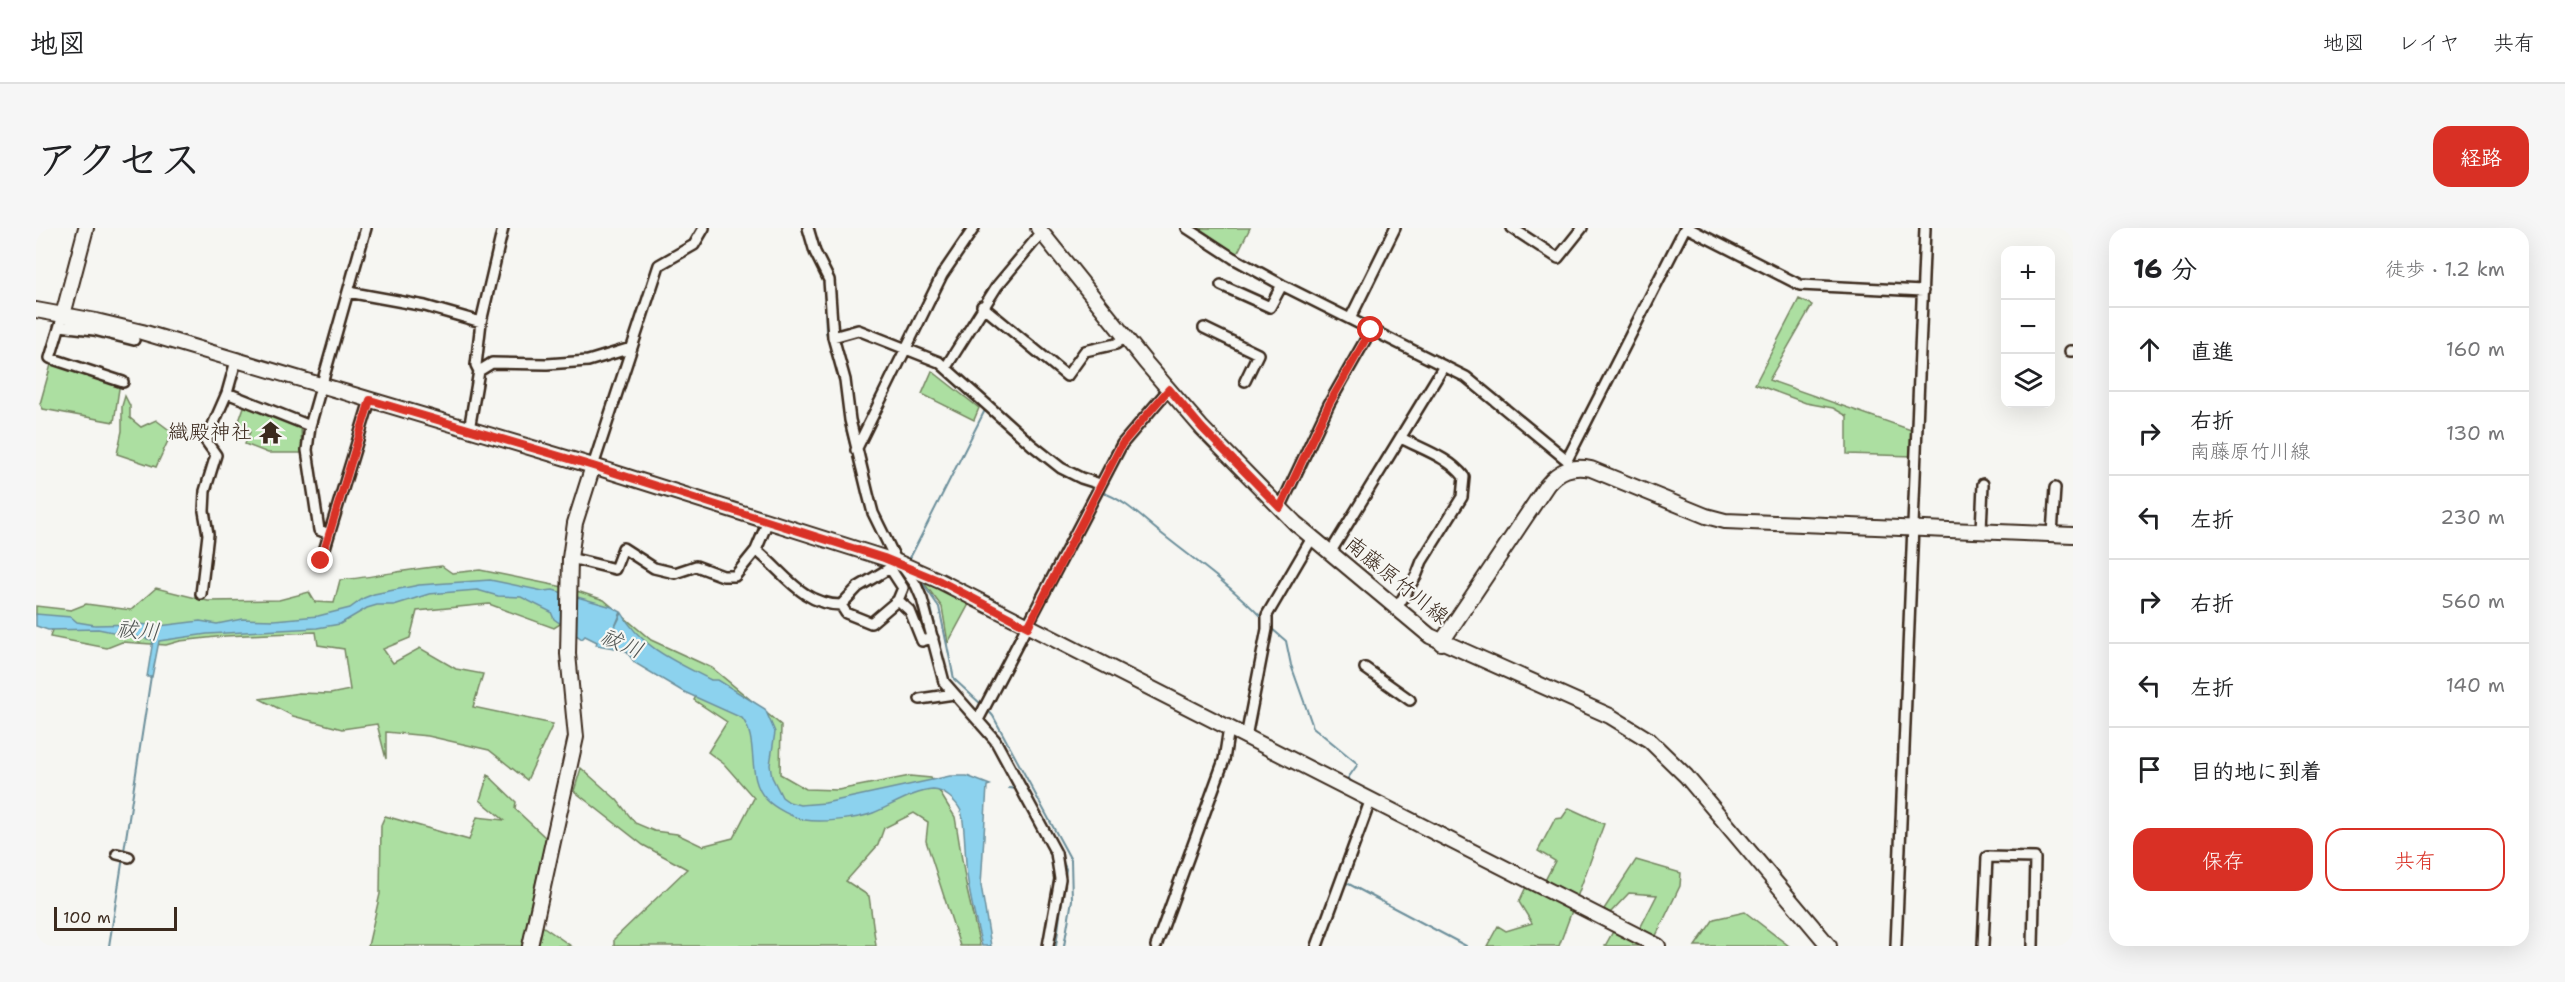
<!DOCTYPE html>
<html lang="ja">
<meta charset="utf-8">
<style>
body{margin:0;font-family:"Shantell Sans","Klee One",sans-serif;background:#f6f6f6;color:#202124}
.controls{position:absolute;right:18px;top:18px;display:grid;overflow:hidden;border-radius:12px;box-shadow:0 6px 24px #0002}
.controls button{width:54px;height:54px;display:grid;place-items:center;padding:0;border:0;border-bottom:2px solid #e0e0e0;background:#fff;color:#202124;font:30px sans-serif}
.scale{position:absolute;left:18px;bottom:15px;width:123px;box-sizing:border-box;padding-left:6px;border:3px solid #3b2a1e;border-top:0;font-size:16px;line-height:21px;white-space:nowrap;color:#3b2a1e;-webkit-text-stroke:4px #f6f6f2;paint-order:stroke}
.stop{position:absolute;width:18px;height:18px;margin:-14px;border:4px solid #d93025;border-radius:50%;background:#fff}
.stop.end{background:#d93025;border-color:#fff;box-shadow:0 2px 6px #0008}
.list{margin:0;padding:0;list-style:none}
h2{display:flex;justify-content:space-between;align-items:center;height:78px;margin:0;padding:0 24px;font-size:26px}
h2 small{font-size:20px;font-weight:400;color:#757577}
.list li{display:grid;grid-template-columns:39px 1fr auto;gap:18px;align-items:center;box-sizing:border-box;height:84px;padding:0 24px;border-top:2px solid #e0e0e0}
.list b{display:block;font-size:22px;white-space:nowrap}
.list p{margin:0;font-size:20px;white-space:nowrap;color:#757577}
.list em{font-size:20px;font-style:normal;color:#757577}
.actions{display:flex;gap:12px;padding:18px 24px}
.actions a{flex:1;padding:14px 0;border:2px solid #d93025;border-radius:18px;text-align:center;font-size:21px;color:#d93025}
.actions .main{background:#d93025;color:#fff}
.icon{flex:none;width:33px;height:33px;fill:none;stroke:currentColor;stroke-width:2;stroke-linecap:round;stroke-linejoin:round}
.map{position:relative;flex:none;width:2037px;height:718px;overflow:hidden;border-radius:18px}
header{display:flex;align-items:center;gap:36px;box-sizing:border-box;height:84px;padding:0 30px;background:#fff;border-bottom:2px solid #e0e0e0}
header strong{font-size:28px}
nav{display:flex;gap:33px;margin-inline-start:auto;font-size:21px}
.intro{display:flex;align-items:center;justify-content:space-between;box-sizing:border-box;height:144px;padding:0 36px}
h1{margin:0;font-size:42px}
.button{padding:15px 27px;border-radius:18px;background:#d93025;color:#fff;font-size:21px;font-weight:700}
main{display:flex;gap:36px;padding:0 36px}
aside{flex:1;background:#fff;border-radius:18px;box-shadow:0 6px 24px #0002}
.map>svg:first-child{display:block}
.green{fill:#acdfa1;stroke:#748460;stroke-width:1.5}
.water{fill:#8cd2ee;stroke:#6c8f9b;stroke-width:1.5}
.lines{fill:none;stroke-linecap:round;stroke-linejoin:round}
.stream{stroke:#6c8f9b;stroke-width:2}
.street-casing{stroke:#3b2a1e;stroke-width:14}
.secondary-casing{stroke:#3b2a1e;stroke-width:18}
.street{stroke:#f6f6f2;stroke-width:9}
.secondary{stroke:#f6f6f2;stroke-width:14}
.route{stroke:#d93025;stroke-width:8}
.labels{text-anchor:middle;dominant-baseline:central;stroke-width:4.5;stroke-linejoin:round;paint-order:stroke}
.poi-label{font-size:21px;fill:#3b2a1e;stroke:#f6f6f2;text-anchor:end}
.street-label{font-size:21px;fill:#3b2a1e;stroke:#f6f6f2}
.water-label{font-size:22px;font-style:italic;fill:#4f5452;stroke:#f6f6f2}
</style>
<header>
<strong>地図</strong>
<nav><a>地図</a><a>レイヤ</a><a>共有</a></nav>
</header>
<div class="intro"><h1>アクセス</h1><a class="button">経路</a></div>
<main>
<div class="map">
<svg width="2037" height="718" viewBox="0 0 2037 718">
<rect width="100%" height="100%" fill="#f6f6f2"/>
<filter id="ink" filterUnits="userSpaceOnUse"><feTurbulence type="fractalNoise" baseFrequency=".0167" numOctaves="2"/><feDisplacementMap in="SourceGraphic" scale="12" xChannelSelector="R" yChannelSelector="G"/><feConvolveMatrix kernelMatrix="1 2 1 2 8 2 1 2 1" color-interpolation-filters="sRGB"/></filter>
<g filter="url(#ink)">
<!-- green -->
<path class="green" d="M 1163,0 L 1214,0 L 1201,26 Z
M 1763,71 L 1776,77 L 1733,152 L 1878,203 L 1877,228 L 1811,226 L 1811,188 L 1797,180 L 1770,175 L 1719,156 Z
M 16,133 L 84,154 L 78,194 L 7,181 L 4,176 Z
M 896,143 L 943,180 L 938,192 L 886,166 Z
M 89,168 L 94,178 L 94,190 L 105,199 L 120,192 L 136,204 L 120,239 L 81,226 L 86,203 L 86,178 Z
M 209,176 L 265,198 L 266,225 L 232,225 L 209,216 L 214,204 L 201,199 Z
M 406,338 L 416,345 L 444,342 L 532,360 L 568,372 L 615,412 L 676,440 L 745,497 L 744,546 L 770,561 L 802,562 L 874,548 L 895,550 L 919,589 L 931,662 L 944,718 L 924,718 L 890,613 L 892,594 L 878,585 L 848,600 L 842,617 L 810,653 L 833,668 L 840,718 L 578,718 L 578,711 L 651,641 L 607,617 L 538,563 L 545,540 L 581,572 L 599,595 L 618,603 L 641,606 L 666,618 L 697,610 L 718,570 L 688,536 L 672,524 L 691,494 L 658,472 L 669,451 L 588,407 L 568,382 L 549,380 L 518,400 L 453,376 L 381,383 L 374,410 L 347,421 L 357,435 L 384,420 L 420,441 L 447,446 L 437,479 L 517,496 L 491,552 L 453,522 L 392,508 L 350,504 L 350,531 L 341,496 L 306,501 L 257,488 L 224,471 L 263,465 L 294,466 L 314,462 L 308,421 L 282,417 L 280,404 L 189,408 L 144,413 L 130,417 L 86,414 L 71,420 L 14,409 L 19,391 L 0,387 L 0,378 L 35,382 L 50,376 L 95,382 L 120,360 L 172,373 L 243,372 L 273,364 L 279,374 L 298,375 L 304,352 C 339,349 372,341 406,338 Z
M 888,353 L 933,376 L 912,415 L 906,379 L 888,355 Z
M 452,547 L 480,574 L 479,581 L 510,610 L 492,688 L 535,718 L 332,718 L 344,666 L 345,597 L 349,588 L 433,612 L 441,589 L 468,592 L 444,572 Z
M 1533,580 L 1568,596 L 1523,718 L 1451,718 L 1462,698 L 1470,703 L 1496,695 L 1483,674 L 1490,659 L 1503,664 L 1519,633 L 1502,623 L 1519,591 L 1526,590 Z
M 1600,632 L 1645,645 L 1644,658 L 1615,718 L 1569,718 L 1579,700 L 1599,710 L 1621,667 L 1593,665 L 1574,685 L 1568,681 Z
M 1709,684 L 1753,718 L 1659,718 L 1678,691 Z"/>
<!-- water -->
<path class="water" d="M 454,352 L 507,363 L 517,362 L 576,379 L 585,384 L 578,401 L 586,385 C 605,420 641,434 675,452 L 682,452 L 729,481 L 739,504 L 734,537 L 736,549 L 746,569 L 753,574 L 764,577 L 789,575 L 914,548 L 931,548 L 954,557 L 951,558 L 945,657 L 955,718 L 946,718 C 940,694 934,671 931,647 C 929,634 929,592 925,583 C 920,573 908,562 897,562 C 878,563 855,578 837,585 C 822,591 785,595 769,592 C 758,590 738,580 730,571 C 709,549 724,513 706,490 L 646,463 L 599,435 L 590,423 L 573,419 L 579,404 L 572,419 L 560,417 L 561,414 L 549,408 L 546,411 L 518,391 L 515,384 L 485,369 L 462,368 L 441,362 L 393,366 L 358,377 L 341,377 L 331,380 L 304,396 L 281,400 L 171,406 L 123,413 L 116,449 L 111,449 L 117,412 L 62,401 L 12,402 L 0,398 L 0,386 L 35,389 L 41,394 L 59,397 L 103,396 L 123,398 L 164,393 L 181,396 L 206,391 L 238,392 L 282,388 L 314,380 L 328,370 L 338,366 L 383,357 Z"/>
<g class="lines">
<!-- stream -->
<path class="stream" d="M 766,0 L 774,21
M 788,51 L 790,104 L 806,161 L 810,201 L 833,288 L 846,315
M 1065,264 C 1088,271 1107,291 1126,306 C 1160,333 1195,358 1225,389
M 881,336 L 873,332 L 875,328 L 949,182 L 910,148
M 883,350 L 903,379 L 918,451 L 946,477
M 867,352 L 878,362
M 891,374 L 895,379 L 907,435
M 970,379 L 989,388
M 999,393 L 1016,359
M 1235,400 L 1250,413 L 1255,437 L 1277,499 L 1322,536 L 1312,550 L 1317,555
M 927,470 L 942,485
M 950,480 L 957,488 L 1035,632 L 1036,672 L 1028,718
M 946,489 L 963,508 L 1003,584
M 973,560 L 981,561
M 88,623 L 115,448
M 1308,632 L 1326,577
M 1309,654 L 1430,718
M 73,718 L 87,629
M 1020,718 L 1030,641 L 1024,627"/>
<defs>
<path id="street" d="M 772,0 L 779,24 L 793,52 L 797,109 L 809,152 L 814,192 L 832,266 L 837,285 L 861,334
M 1151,0 L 1197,30 L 1246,57 L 1430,149 L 1531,232 L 1535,239
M 1476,0 L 1522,30 L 1546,0
M 1652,0 L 1764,57 L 1887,63
M 1185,57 L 1234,79 L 1246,57
M 312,64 L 389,78 L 445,94 L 467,0
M 946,78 L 1031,148 L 1049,123 L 1080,116 L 1089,109
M 27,87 L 14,130 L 87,154
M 1314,91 L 1359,0
M 24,98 L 58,102 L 98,112
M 1168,100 L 1222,126 L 1209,153
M 797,109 L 822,102 L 903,134 L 996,217 L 1025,240 L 1045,250 L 1064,256
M 2034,123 L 2037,123
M 910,139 L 961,58 L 1006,4
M 443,143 L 440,137 L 445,94
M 191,165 L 274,198
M 433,202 L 443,143 L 456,135 L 511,136 L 552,133 L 595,120
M 820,222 L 906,47 L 938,0
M 1531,232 L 1649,0
M 557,238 L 623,37 L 658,17 L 668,0
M 1244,280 L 1293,176 L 1335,102
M 1945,303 L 1947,256
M 293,306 L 283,302 L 271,222 L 274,198 L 330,0
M 2016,306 L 2019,260
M 720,322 C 748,344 766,377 805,377 L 822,359 L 854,340 L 859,334
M 1294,325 L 1408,138
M 534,330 L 579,341 L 587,320 L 618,340 L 639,345 L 660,338 L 687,348 L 699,348 L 720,322 L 732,293
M 285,333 L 334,172
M 867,339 L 880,357 L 886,371 L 908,454 L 959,512 L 1020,625 L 1024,651 L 1012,718
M 165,366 L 172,306 L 168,283 L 169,263 L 180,227 L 170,213 L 191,165 L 200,133
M 862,372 L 874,383 L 886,413 L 897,410
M 805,377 L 810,385 L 835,395 L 862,372 L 867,360 L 854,340
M 1361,380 L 1381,346 L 1386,333 L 1426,269 L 1428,249 C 1414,230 1386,221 1365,210
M 1329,440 L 1374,472
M 884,471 L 918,466
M 942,492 L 1086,216 L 1133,161
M 1210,509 L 1231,401 L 1231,387 L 1276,310
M 81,626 L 93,629
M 1120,718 L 1188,532 L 1193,500
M 1281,718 L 1335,571
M 1860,718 L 1889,0
M 1947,718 L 1951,629 L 1999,630 L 1997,718"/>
<path id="secondary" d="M 1002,0 L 1110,135 L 1166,200 L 1259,295 L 1394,408 L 1574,488 L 1613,512 L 1650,548 L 1793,718
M 0,82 L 60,93 L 106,104 L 557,238 L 861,334 L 904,353 L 1622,718
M 27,87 L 50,0
M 1405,415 L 1511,257 C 1523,242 1536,237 1555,241 L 1670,288 L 1689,293 L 2037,307
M 494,718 L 540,509 L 532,426 L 534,330 L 539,295 L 557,238"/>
</defs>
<!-- street casing -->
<use href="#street" class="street-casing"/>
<!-- secondary casing -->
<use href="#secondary" class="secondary-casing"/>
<!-- street -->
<use href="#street" class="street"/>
<!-- secondary -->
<use href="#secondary" class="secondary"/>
</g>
</g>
<g class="lines" filter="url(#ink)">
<!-- route -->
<path class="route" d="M 285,333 L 334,172 L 557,238 L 848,330 L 904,353 L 992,399 L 1086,216 L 1133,161 L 1166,200 L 1244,280 L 1293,176 L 1335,102"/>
</g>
<!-- icons -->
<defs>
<symbol id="temple-bare" viewBox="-9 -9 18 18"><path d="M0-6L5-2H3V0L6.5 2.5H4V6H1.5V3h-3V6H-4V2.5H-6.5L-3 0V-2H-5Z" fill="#3b2a1e" stroke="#f6f6f2" stroke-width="2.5" paint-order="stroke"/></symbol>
</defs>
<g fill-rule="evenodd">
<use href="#temple-bare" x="218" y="188" width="33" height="33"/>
</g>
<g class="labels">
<!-- poi labels -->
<g class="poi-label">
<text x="216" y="204">織殿神社</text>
</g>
<!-- street labels -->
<g class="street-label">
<text transform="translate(1361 352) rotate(39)">南藤原竹川線</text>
</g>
<!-- water labels -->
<g class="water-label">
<text transform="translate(102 402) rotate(5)">祓川</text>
<text transform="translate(586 415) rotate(23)">祓川</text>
</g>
</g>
</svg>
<div class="controls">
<button>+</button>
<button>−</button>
<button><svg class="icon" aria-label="layers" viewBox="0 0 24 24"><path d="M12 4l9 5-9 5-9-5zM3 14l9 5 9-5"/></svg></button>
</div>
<div class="scale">100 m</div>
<div class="stop" style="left:1335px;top:102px"></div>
<div class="stop end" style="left:285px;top:333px"></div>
</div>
<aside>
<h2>16 分<small>徒歩 · 1.2 km</small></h2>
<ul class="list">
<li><svg class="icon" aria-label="ahead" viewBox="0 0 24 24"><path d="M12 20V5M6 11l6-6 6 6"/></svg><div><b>直進</b></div><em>160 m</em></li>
<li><svg class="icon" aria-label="right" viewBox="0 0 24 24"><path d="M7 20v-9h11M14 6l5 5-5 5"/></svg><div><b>右折</b><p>南藤原竹川線</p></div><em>130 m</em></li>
<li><svg class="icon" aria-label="left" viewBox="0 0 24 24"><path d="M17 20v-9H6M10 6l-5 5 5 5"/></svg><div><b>左折</b></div><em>230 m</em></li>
<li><svg class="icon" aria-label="right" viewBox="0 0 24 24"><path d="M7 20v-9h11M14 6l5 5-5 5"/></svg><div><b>右折</b></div><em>560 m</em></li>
<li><svg class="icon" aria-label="left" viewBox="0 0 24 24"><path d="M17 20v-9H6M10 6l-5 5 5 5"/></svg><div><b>左折</b></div><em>140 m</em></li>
<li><svg class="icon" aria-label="arrive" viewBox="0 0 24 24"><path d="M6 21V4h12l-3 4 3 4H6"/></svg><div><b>目的地に到着</b></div></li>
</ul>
<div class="actions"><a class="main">保存</a><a>共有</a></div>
</aside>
</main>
